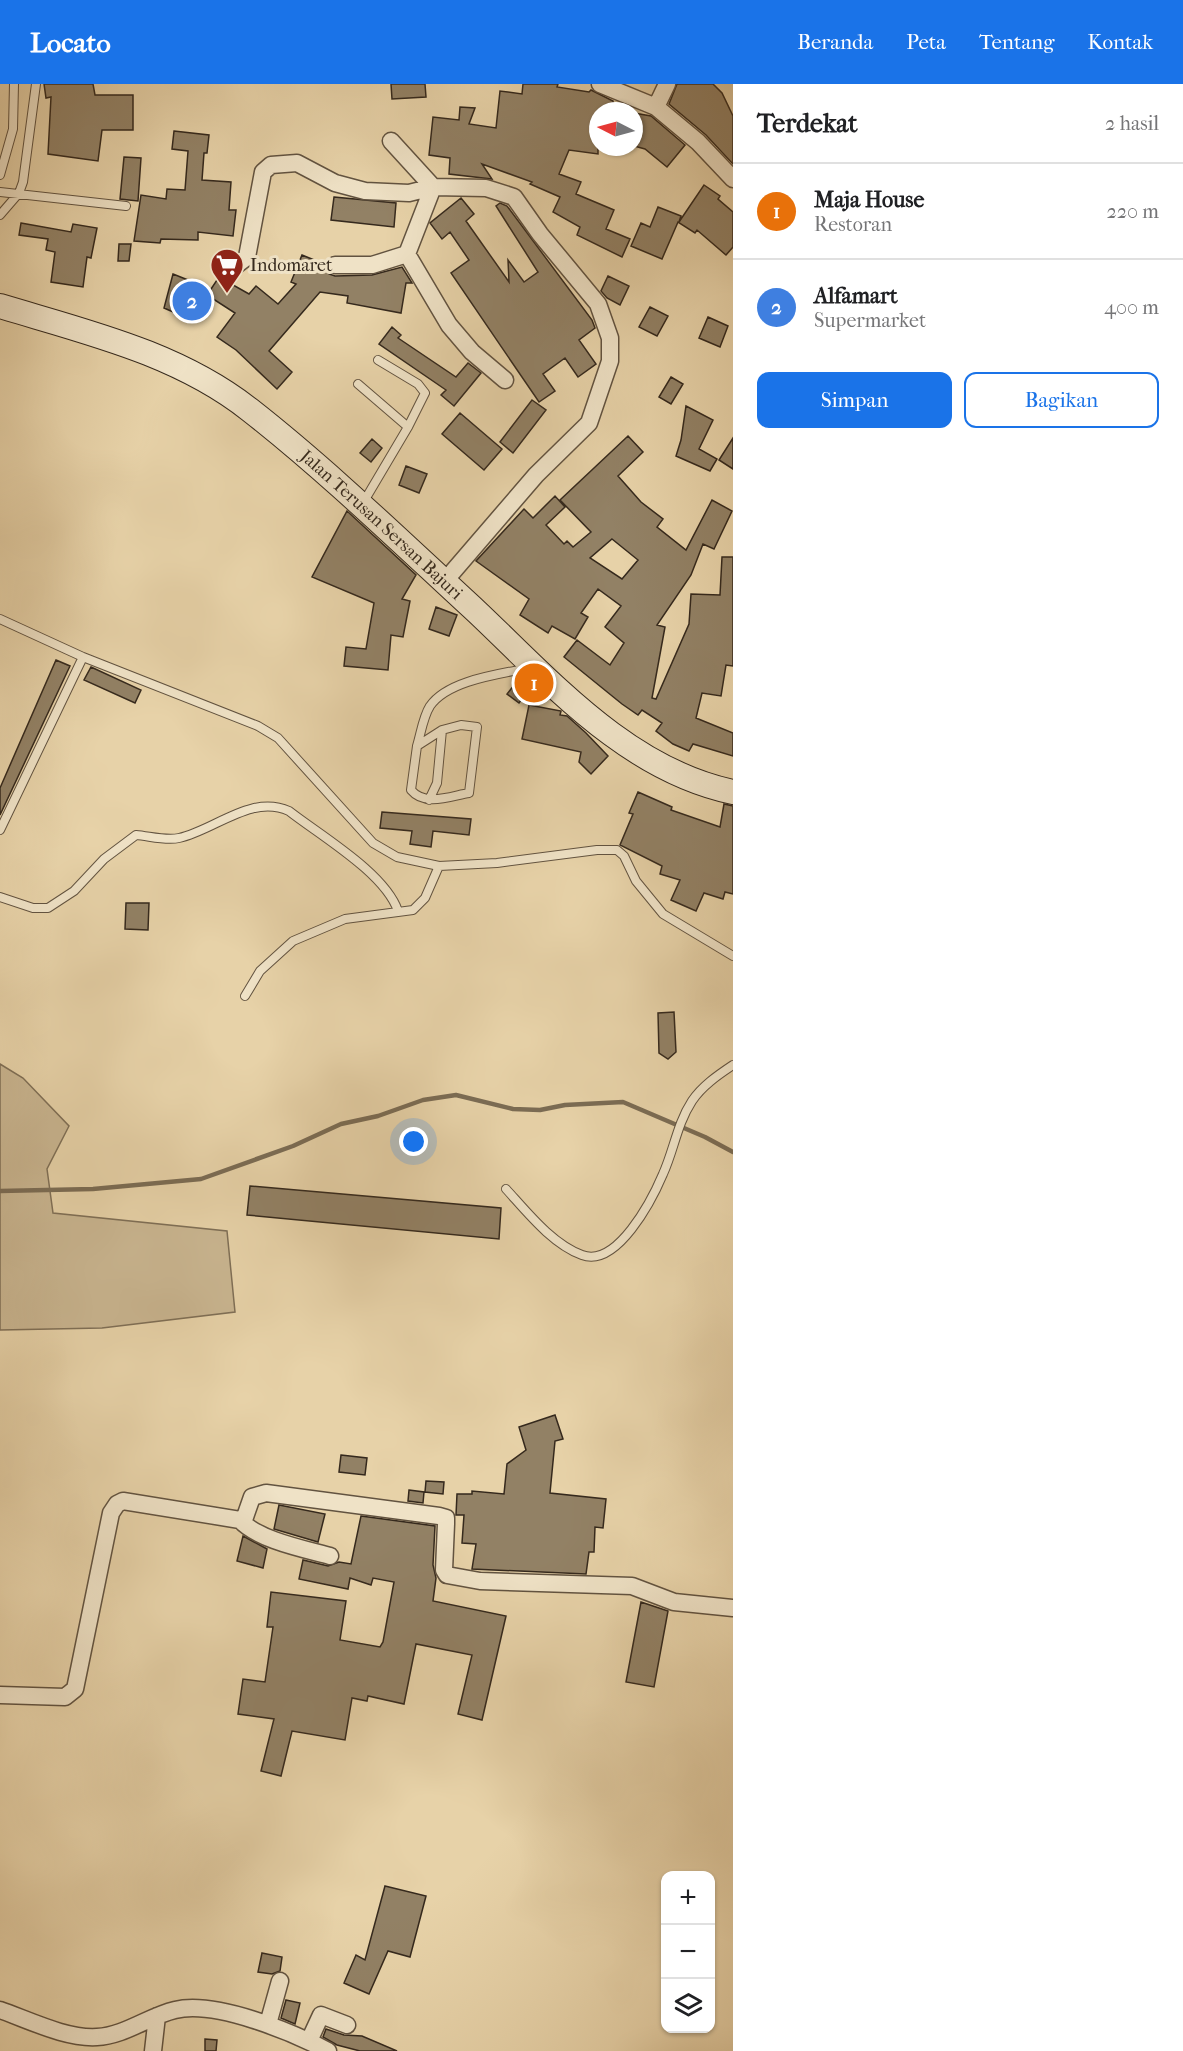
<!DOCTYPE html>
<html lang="id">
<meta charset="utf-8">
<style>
body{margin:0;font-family:"IM FELL French Canon",serif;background:#f6f6f6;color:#202124}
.controls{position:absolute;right:18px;bottom:18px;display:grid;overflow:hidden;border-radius:12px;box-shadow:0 2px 4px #0004}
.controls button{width:54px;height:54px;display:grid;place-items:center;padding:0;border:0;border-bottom:2px solid #e0e0e0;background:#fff;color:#202124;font:30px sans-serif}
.compass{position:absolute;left:589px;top:18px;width:54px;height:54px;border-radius:50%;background:#fff;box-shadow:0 2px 4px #0004;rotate:276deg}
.you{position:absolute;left:414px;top:1058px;width:21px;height:21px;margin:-15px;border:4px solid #fff;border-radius:50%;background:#1a73e8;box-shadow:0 0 0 9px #1a73e833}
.badge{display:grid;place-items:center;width:39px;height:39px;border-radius:50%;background:#1a73e8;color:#fff;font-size:20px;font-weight:700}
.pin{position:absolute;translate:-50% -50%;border:3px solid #fff;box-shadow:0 2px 6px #0006}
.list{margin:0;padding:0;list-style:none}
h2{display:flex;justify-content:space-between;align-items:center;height:78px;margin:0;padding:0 24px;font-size:26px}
h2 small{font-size:20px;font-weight:400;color:#757577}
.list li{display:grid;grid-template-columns:39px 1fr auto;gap:18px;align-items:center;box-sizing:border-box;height:96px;padding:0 24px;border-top:2px solid #e0e0e0}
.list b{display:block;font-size:22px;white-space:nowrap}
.list p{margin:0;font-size:20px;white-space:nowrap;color:#757577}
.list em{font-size:20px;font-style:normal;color:#757577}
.actions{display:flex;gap:12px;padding:18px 24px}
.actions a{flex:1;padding:14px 0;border:2px solid #1a73e8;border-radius:12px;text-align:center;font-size:21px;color:#1a73e8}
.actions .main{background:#1a73e8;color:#fff}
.icon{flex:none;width:33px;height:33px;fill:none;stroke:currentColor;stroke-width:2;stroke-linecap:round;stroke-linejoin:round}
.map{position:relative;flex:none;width:733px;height:1967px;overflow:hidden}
header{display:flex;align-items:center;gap:36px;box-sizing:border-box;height:84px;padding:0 30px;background:#1a73e8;color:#fff}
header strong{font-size:28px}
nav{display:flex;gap:33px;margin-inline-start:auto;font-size:21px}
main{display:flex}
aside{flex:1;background:#fff}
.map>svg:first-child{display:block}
.green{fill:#c9b590;stroke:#7f6f56;stroke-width:1.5}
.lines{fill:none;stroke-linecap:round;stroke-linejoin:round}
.stream{stroke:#7b6c54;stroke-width:4.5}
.building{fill:#928165;stroke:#35291d;stroke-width:1.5;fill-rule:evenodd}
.service-casing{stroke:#625340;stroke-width:10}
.minor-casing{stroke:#625340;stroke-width:19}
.secondary-casing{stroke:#35291d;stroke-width:26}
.service{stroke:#efe2c6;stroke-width:8}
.minor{stroke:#efe2c6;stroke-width:16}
.secondary{stroke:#efe2c6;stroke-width:24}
.labels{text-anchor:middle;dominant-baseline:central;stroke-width:6;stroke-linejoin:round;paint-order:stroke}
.poi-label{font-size:18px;fill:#35291d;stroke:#efe2c6;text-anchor:start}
.street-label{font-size:18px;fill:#35291d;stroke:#efe2c6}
</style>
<header>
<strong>Locato</strong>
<nav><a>Beranda</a><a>Peta</a><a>Tentang</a><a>Kontak</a></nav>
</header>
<main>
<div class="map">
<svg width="733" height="1967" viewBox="0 0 733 1967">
<rect width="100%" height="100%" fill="#e7d2a8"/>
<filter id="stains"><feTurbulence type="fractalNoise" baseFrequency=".00333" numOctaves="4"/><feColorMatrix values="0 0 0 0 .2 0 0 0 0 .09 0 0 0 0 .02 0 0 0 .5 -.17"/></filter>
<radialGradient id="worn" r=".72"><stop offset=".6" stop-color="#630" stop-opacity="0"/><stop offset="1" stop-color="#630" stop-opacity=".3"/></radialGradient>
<!-- green -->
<path class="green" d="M 0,980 L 23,994 L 69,1042 L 47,1085 L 53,1129 L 227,1147 L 235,1228 L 102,1244 L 0,1246 Z"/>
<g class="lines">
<!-- stream -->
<path class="stream" d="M 0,1107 L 93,1105 L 201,1095 L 293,1062 L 341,1040 L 378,1032 L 423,1016 L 456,1011 L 513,1025 L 540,1026 L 565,1021 L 623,1018 L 705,1053 L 733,1068"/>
</g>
<!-- building -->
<path class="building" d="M 44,0 L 93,0 L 95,11 L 133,11 L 133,46 L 102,46 L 98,77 L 48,70 L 51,13 L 46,14 Z
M 391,0 L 425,0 L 426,13 L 392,15 Z
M 523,0 L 558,0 L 557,3 L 589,8 L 591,6 L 613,17 L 614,27 L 598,27 L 598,70 L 569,66 L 559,90 L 581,98 L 576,110 L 614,126 L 606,145 L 630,155 L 622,173 L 577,151 L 580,143 L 553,128 L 560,113 L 530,100 L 532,98 L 482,80 L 492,95 L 449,90 L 450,74 L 429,71 L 433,33 L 459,36 L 460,23 L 475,24 L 469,40 L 496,44 L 500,7 L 522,10 Z
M 677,0 L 713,0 L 722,9 L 733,32 L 733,80 L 706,51 L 669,20 Z
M 634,29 L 651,32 L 685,61 L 667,83 L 645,65 L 634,62 Z
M 174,47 L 209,51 L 207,69 L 204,69 L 202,96 L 231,98 L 229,126 L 236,126 L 233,152 L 198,148 L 198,156 L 161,155 L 160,159 L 134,157 L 141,111 L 166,115 L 167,105 L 185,106 L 188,67 L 172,65 Z
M 124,73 L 141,74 L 138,117 L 120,115 Z
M 704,101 L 720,112 L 718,115 L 733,128 L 733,163 L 726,171 L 697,146 L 695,149 L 678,138 L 662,175 L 631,162 L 641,139 L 650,143 L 658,123 L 681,132 L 679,138 Z
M 334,113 L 396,119 L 394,143 L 331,136 Z
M 461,114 L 474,130 L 466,137 L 509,198 L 508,176 L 524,198 L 538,188 L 496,122 L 500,119 L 507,122 L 592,236 L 595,244 L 579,256 L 596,280 L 578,293 L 565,274 L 543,290 L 555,307 L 539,318 L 451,189 L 469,176 L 450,148 L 442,155 L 430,139 Z
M 21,139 L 71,148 L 73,140 L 97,144 L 91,174 L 87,173 L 83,203 L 51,198 L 55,168 L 46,166 L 48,155 L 19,151 Z
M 119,160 L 131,160 L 129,177 L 118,177 Z
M 302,171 L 319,178 L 318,181 L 325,182 L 329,190 L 335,192 L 372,191 L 402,183 L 412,199 L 406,199 L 401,229 L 347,219 L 348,212 L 320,208 L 269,267 L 292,288 L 277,305 L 236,266 L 217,253 L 235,229 L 207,211 L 219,193 L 249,210 L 256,202 L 278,220 L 296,200 L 291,198 Z
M 173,190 L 208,204 L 194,237 L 164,224 Z
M 608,192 L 629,202 L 620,221 L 607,214 L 601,207 Z
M 650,223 L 668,232 L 657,252 L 639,243 Z
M 708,233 L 728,242 L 720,263 L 699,254 Z
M 392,243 L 401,251 L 398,254 L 456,293 L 468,279 L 481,289 L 454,322 L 441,311 L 446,306 L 379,260 Z
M 671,293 L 683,300 L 671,320 L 659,313 Z
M 532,316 L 546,326 L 513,369 L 500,358 Z
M 686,322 L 713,336 L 699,365 L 717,375 L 710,387 L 676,372 L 681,356 Z
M 460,329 L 502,365 L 484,386 L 442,350 Z
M 628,352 L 643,368 L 618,392 L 641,418 L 663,435 L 657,443 L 686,466 L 712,416 L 732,427 L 714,465 L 703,460 L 691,491 L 657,541 L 665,543 L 652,614 L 656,615 L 689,540 L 691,510 L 720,511 L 722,473 L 733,473 L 733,582 L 726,581 L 721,612 L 702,609 L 696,634 L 733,649 L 733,672 L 693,660 L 689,667 L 673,660 L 656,647 L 662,639 L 642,626 L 638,631 L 622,620 L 564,573 L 577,556 L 610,581 L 624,559 L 605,543 L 621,522 L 598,505 L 581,529 L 588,533 L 575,555 L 552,542 L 548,549 L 520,531 L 529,515 L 476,477 L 524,425 L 533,434 L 555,412 L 565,423 L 546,441 L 564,460 L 567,457 L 573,463 L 591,448 L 560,416 ZM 612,455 L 638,476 L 622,495 L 590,474 Z
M 733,354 L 733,385 L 719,376 Z
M 372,355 L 382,364 L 371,378 L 360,369 Z
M 406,382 L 427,390 L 419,409 L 399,401 Z
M 347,427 L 416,491 L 402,515 L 410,517 L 403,553 L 391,551 L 388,586 L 344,582 L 346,563 L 366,565 L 374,519 L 312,493 Z
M 436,523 L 457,531 L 449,552 L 429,545 Z
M 56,576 L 70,582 L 0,731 L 0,704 Z
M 91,583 L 141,606 L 135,619 L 84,596 Z
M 519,595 L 530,604 L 519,619 L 507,610 Z
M 529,621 L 561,627 L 560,631 L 567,632 L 586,649 L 608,672 L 591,690 L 579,678 L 581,668 L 522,655 Z
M 638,708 L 672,723 L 671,726 L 720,743 L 724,720 L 733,722 L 733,810 L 725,808 L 723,815 L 704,809 L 696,827 L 671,816 L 680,796 L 660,790 L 662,782 L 620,761 L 633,730 L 629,729 Z
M 382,728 L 471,735 L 469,751 L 433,747 L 431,763 L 410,760 L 412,747 L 380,744 Z
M 126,819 L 149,819 L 148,846 L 125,845 Z
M 674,928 L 676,968 L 668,975 L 659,969 L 658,929 Z
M 250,1102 L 501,1124 L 499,1155 L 247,1131 Z
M 555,1331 L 563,1355 L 555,1357 L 550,1409 L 606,1415 L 603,1444 L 595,1443 L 594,1468 L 589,1468 L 586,1490 L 472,1485 L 476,1460 L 462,1459 L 464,1431 L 456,1431 L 457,1410 L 472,1410 L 472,1407 L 504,1410 L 507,1380 L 526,1366 L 519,1343 Z
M 341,1371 L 367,1374 L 365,1391 L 339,1388 Z
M 426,1397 L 444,1398 L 443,1410 L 425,1408 Z
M 409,1406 L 424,1408 L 423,1419 L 408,1417 Z
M 279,1421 L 325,1430 L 318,1458 L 274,1445 Z
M 361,1432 L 435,1442 L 433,1481 L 436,1494 L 433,1517 L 506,1532 L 482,1636 L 458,1630 L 472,1571 L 416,1560 L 404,1620 L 368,1612 L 367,1617 L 352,1614 L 345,1656 L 292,1647 L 281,1692 L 261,1687 L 274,1635 L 238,1630 L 243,1595 L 265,1598 L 273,1543 L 267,1543 L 271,1508 L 346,1517 L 340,1556 L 380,1563 L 383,1558 L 394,1498 L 373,1494 L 371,1501 L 350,1494 L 348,1505 L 299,1495 L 303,1476 L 328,1482 L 339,1478 L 351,1480 Z
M 243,1452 L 267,1465 L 263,1484 L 237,1477 Z
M 641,1518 L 668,1527 L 654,1603 L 626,1598 Z
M 385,1802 L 426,1812 L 410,1873 L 388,1867 L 369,1910 L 344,1899 L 356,1871 L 365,1876 Z
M 262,1869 L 282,1873 L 280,1887 L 272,1890 L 258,1888 Z
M 286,1916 L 300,1919 L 295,1940 L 281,1934 Z
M 326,1945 L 344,1951 L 362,1952 L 397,1967 L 360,1967 L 337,1961 L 323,1953 Z
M 205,1955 L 217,1956 L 216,1967 L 205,1967 Z"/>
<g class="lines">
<defs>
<path id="service" d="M 0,91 L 13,45 L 14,0
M 0,108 L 126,122
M 0,131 L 19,109 L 23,98 L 36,0
M 358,300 L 408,343
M 363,419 L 408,343 L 425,309 L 418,300 L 378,276
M 0,535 L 83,573 L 258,642 L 278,654 L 373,759 L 397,773 L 439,782 L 497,779 L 597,766 L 617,766 L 624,772 L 636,797 L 663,830 L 733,872
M 417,662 C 421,649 423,633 430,622 C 448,596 500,590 529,584
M 429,716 L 437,699 L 442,646 L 417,662 L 411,706 C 425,723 451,712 469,709 L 477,643 L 461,641 L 442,646
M 0,746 L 83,573
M 0,813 L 33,824 L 48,824 L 74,807 L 104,775 L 136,751 C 149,752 166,757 179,754 C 215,746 251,710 289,727 C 321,752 385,789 398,827
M 245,912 L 260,887 L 293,857 L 345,835 L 413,826 L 425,814 L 439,782
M 506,1105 C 527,1128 552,1160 582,1171 C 617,1184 652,1116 663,1090 C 674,1066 677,1040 692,1017 C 702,1002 718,991 733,981"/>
<path id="minor" d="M 600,0 L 656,23 L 698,58 L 733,95
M 656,23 L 667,0
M 391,57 L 433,103
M 407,170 L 449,241 L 472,268 L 505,296
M 335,181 L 372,181 L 407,170 L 433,103
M 224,184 L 234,183 L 247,173 L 263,88 L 271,81 L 297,79 L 335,99 L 365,107 L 409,109 L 433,103 L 486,104 L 514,113 L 540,150 L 598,220 L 610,254 L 610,277 L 589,339 L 536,391 L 444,498
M 240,1436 C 258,1456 304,1465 330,1472
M 0,1611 L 65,1613 L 75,1605 L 111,1429 L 117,1420 L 123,1417 L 240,1436 L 245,1433 L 252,1413 L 266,1409 L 439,1432 L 446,1434 L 446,1440 L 444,1486 L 447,1491 L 480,1497 L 632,1502 L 674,1518 L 733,1524
M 0,1926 C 29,1936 66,1955 97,1953 C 124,1952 149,1932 175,1926 C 215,1916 292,1948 328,1967
M 268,1940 L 280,1897
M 309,1957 L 321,1931 L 347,1941
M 153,1967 L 157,1932"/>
<g id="secondary">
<path id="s1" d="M 0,222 C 86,248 178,269 250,326 C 329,388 403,460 477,528 C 552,599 628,686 733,708"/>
</g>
</defs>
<!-- service casing -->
<use href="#service" class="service-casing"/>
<!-- minor casing -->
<use href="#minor" class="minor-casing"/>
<!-- secondary casing -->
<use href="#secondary" class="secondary-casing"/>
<!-- service -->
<use href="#service" class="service"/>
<!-- minor -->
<use href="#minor" class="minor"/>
<!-- secondary -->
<use href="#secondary" class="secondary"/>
</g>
<!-- icons -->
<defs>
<symbol id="supermarket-pin" viewBox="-11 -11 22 30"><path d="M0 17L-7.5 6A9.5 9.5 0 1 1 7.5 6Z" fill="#8f2418" stroke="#efe2c6"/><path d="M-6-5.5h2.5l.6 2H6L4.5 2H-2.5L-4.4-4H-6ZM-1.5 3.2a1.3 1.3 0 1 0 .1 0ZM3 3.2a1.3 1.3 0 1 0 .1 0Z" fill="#fff"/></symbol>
</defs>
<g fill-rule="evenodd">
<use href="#supermarket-pin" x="208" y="162" width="38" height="52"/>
</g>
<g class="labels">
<!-- poi labels -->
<g class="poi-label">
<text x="250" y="181">Indomaret</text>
</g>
<!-- street labels -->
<g class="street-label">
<text stroke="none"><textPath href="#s1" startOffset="447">Jalan Terusan Sersan Bajuri</textPath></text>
</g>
</g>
<rect width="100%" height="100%" filter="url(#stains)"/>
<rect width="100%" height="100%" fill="url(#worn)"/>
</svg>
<div class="controls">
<button>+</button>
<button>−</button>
<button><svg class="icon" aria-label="layers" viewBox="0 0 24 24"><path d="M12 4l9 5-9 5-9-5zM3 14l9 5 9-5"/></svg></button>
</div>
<svg class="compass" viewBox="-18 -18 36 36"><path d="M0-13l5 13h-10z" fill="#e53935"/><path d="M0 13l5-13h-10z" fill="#757577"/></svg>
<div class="you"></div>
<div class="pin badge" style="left:534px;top:599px;background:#e8710a">1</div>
<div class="pin badge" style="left:192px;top:217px;background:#3f7fe0">2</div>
</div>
<aside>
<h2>Terdekat<small>2 hasil</small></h2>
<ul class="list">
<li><span class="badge" style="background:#e8710a">1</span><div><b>Maja House</b><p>Restoran</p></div><em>220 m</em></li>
<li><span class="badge" style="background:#3f7fe0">2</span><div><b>Alfamart</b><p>Supermarket</p></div><em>400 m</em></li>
</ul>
<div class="actions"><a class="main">Simpan</a><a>Bagikan</a></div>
</aside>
</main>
